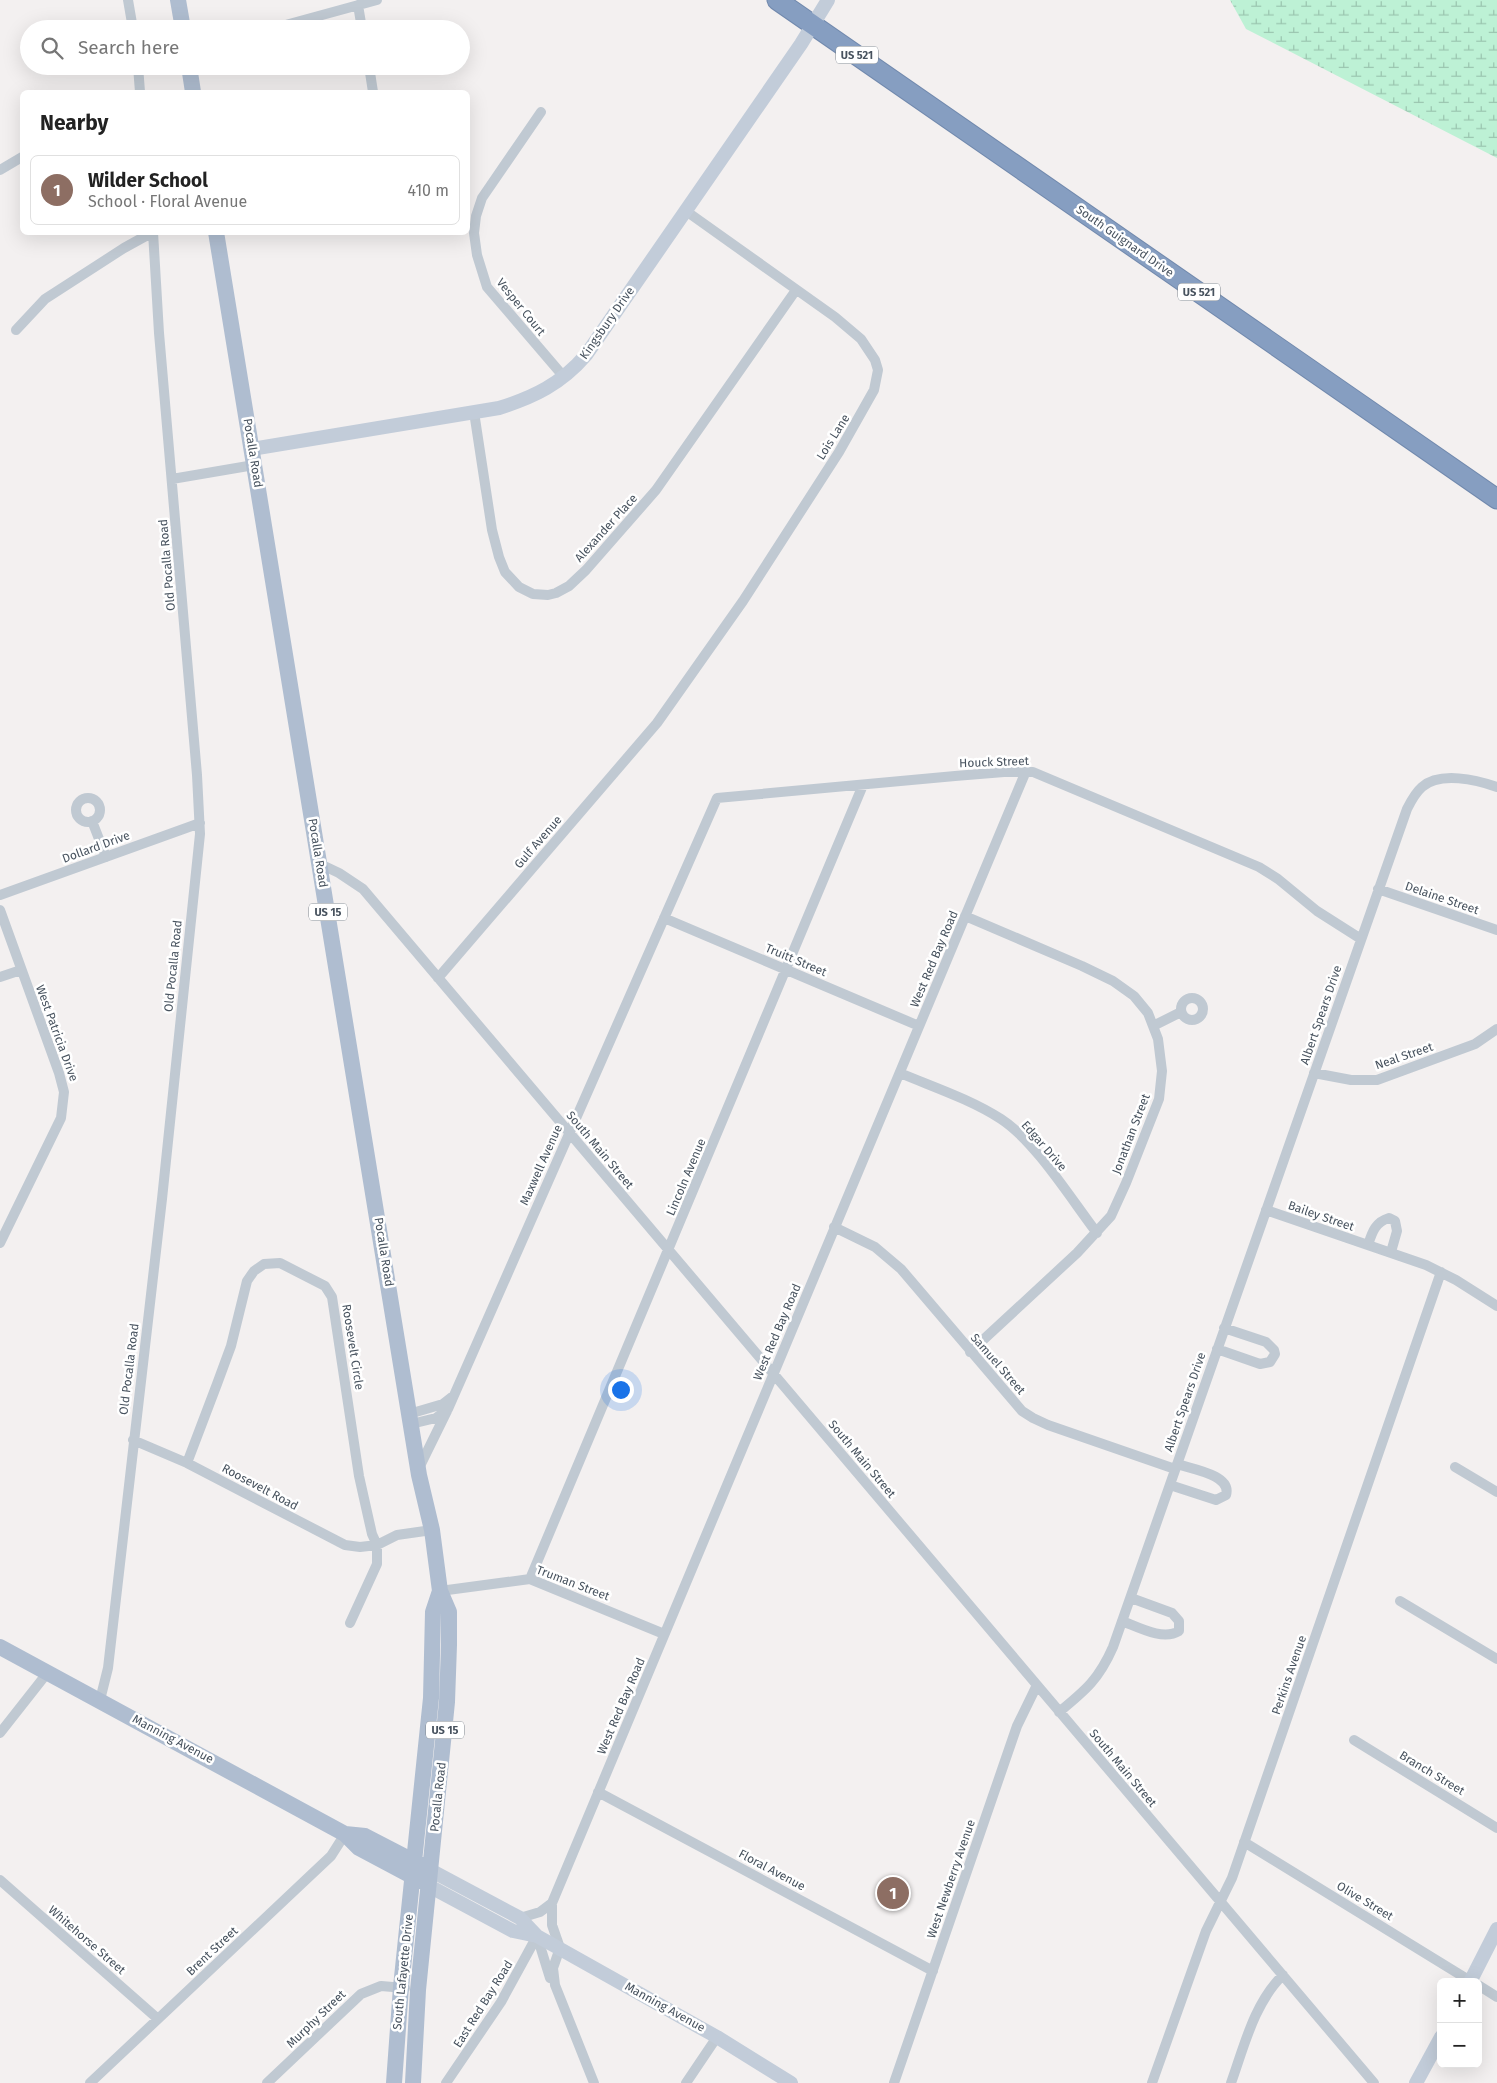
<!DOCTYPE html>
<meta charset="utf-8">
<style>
body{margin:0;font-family:"Fira Sans",sans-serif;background:#f6f6f6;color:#222}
.controls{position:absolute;right:15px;bottom:15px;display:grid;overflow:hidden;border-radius:8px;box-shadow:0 5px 20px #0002}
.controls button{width:45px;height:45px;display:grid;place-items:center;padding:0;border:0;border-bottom:1px solid #e0e0e0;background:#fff;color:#222;font:25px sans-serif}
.you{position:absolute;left:620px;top:1389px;width:18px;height:18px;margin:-12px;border:4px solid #fff;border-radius:50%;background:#1a73e8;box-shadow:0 0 0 8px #1a73e833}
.badge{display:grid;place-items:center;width:32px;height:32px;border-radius:50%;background:#db2777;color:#fff;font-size:16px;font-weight:700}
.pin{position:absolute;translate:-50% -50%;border:2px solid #fff;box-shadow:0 1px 5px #0006}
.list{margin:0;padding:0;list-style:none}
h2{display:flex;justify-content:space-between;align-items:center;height:65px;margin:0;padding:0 20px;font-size:21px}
h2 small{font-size:16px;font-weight:400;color:#767676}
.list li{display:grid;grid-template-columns:32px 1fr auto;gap:15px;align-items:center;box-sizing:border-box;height:70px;margin:0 10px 10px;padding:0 10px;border:1px solid #e0e0e0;border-radius:8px}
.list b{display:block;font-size:19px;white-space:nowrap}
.list p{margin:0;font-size:16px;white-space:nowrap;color:#767676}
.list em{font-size:16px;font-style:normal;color:#767676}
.icon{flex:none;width:28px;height:28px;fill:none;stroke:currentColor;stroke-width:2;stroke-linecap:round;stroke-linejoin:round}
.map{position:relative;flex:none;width:1497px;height:2083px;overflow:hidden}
.search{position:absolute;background:#fff;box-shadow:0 5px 20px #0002;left:20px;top:20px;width:450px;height:55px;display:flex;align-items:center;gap:12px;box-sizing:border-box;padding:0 18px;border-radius:28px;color:#767676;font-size:19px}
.panel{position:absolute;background:#fff;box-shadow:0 5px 20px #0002;left:20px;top:90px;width:450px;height:145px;border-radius:8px}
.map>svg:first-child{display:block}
.wetland{fill:url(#wetland-marsh)}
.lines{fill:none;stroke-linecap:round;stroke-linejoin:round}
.highway-casing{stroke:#7189ad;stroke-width:21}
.street{stroke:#c0c9d2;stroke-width:10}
.secondary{stroke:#c2ccd9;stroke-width:14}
.primary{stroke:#afbdd0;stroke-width:16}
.highway{stroke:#869ec1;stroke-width:19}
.labels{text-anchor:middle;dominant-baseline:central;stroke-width:5;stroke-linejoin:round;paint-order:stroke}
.shield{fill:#fff;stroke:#7e868e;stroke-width:1}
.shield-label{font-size:11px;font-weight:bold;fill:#47525e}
.street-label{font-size:12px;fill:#47525e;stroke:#fff}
</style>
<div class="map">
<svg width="1497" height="2083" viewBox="0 0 1497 2083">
<defs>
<pattern id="wetland-marsh" width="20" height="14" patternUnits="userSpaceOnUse" patternTransform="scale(1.25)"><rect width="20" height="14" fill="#bdf1d5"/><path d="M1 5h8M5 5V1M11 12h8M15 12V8" fill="none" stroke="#9bc6b0"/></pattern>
</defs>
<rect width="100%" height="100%" fill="#f3f0f0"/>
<!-- wetland -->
<path class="wetland" d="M 1230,0 L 1497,0 L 1497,158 L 1246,29 Z"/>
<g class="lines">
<defs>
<path id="highway" d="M 777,0 L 1497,499"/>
</defs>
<!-- highway casing -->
<use href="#highway" class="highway-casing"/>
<!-- street -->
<path class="street" d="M 128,0 L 133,29
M 358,5 L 362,29
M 271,29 L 377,0
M 138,66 L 140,92
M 369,66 L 373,92
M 541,112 L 482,198 L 476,216 L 474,233 L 477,255 L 487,287 L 564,377
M 0,170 L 22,157
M 16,330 L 45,299 L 124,248 L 153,232 L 159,333 L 197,775 L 200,834 L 162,1199 L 108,1668 L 100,1700
M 474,412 L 492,530 L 499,557 L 505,572 L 519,587 L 533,594 L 548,595 L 556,593 L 569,586 L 586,570 L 656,490 L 796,290
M 172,479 L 254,465
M76 810a12 12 0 1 1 24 0a12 12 0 1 1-24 0Z
M 92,821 L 106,857
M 320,864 L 339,873 L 363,889 L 1374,2083
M 1378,889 L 1497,930
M 0,895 L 200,823
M 0,910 L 59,1073 L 64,1092 L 61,1118 L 0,1243
M 965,916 L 1082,966 L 1113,981 L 1134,996 L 1148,1013 L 1158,1039 L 1162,1071 L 1159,1099 L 1126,1183 L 1111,1216 L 1077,1253 L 970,1352
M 664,918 L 919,1026
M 0,977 L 21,970
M 438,978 L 657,723 L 743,601 L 839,452 L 874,390 L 878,370 L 875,360 L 861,339 L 835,317 L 686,211
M1181 1009a11 11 0 1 1 22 0a11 11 0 1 1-22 0Z
M 1153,1026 L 1181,1012
M 900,1073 C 933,1087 970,1099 1001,1119 C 1035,1141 1071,1199 1097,1233
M 1314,1073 L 1351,1080 L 1377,1080 L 1475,1044 L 1497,1029
M 1266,1210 L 1426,1265 L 1456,1280 L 1497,1306
M 834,1227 L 875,1247 L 901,1269 L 1022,1411 L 1033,1418 L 1048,1425 L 1175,1469
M 1368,1245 C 1372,1233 1375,1222 1389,1218 L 1395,1221 L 1397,1231 L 1391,1252
M 1217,1349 L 1260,1364 L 1270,1362 L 1275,1354 L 1274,1350 L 1266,1342 L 1224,1328
M 409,1414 L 443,1404 L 452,1397
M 411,1424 L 436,1418 L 448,1409 L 717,798 L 955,776 L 1004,772 L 1033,772 L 1259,867 L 1278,879 L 1317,911 L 1361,939
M 133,1440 L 187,1463 L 345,1545 L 360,1547 L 377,1545 L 372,1534 L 359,1476 L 332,1297 L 325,1286 L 280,1263 L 264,1264 L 254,1271 L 247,1281 L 231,1346 L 217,1384 L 187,1463
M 1455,1467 L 1497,1492
M 419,1468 L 447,1411
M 1170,1485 L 1216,1500 L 1226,1495 C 1232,1475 1192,1469 1177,1464
M 530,1579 L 863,785
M 440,1591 L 530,1579 L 664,1634
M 1400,1601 L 1497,1659
M 1122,1621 C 1138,1627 1163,1641 1179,1631 L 1179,1621 L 1172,1613 L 1131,1598
M 350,1623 L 377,1564 L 377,1545 L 397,1535 L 432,1530
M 1059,1712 C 1086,1690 1099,1679 1113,1647 L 1407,809 C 1411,801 1415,793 1422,787 C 1440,771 1477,780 1497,787
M 0,1733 L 48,1672
M 1354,1740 L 1497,1828
M 598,1792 L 933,1971
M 1244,1842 L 1472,1982
M 0,1880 L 158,2019
M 520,1918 L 540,1912 L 552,1903
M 537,1936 L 550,1978
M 1478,1985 L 1497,1997
M 90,2083 L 331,1856 L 345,1834
M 267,2083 L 361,1994 L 381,1986 L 405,1988
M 446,2083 L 501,2002 L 537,1936
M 594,2083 L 555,1985 L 553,1968 L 560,1948 L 552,1925 L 552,1903 L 1026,771
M 686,2083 L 717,2037
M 894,2083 L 1017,1726 L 1037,1685
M 1152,2083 L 1206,1931 L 1232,1878 L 1441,1272
M 1231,2083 C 1244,2047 1254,2003 1283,1975"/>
<!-- secondary -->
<path class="secondary" d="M 252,449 L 499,408 C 534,397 561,384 586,355 L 801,44 L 828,0
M 430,1870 L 520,1918 L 537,1936 L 717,2037 L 791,2083
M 429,1886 L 513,1931 L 537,1936
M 1470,1982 L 1497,1929
M 1416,2083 L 1441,2037"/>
<!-- primary -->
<path class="primary" d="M 178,0 L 183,29
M 189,66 L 193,92
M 216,232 C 285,646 354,1060 419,1475 L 432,1530 L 440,1591 L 449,1612 L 449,1645 L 447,1702 L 418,1990 L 413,2083
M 0,1647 L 345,1834 L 359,1848 L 421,1881
M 345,1834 L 365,1836 L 423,1866
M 394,2083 L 401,1987 L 431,1698 L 433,1612 L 440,1591"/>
<!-- highway -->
<use href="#highway" class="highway"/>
</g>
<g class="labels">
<!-- shield labels -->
<g class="shield">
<rect x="836" y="46.5" width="42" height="17" rx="4"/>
<rect x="1178" y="283.5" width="42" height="17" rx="4"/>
<rect x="309" y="903.5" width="38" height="17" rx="4"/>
<rect x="426" y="1721.5" width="38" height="17" rx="4"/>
</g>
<g class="shield-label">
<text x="857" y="55">US 521</text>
<text x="1199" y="292">US 521</text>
<text x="328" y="912">US 15</text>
<text x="445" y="1730">US 15</text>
</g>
<!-- street labels -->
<g class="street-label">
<text transform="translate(1125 241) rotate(35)">South Guignard Drive</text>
<text transform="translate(521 307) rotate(51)">Vesper Court</text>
<text transform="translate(607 323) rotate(-55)">Kingsbury Drive</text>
<text transform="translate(833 437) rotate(-58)">Lois Lane</text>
<text transform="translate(253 453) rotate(81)">Pocalla Road</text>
<text transform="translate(606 528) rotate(-48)">Alexander Place</text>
<text transform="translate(167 565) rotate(-95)">Old Pocalla Road</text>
<text transform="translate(994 762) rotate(-2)">Houck Street</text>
<text transform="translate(538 842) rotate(-49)">Gulf Avenue</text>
<text transform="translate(96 847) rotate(-20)">Dollard Drive</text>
<text transform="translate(318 853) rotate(81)">Pocalla Road</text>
<text transform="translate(1442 898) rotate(19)">Delaine Street</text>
<text transform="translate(934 959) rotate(-67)">West Red Bay Road</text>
<text transform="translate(796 960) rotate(23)">Truitt Street</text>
<text transform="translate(173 966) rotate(-84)">Old Pocalla Road</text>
<text transform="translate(1321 1015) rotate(-71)">Albert Spears Drive</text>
<text transform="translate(57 1033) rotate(70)">West Patricia Drive</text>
<text transform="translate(1404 1056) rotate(-19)">Neal Street</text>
<text transform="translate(1131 1134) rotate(-69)">Jonathan Street</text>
<text transform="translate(1044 1146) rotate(49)">Edgar Drive</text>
<text transform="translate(600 1150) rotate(50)">South Main Street</text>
<text transform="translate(541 1165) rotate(-66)">Maxwell Avenue</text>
<text transform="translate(686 1177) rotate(-67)">Lincoln Avenue</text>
<text transform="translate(1321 1216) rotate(19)">Bailey Street</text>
<text transform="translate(384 1252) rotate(81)">Pocalla Road</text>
<text transform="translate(777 1332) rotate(-67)">West Red Bay Road</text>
<text transform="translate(353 1347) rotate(81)">Roosevelt Circle</text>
<text transform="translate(998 1364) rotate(49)">Samuel Street</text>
<text transform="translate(129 1369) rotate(-83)">Old Pocalla Road</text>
<text transform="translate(1185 1402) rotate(-71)">Albert Spears Drive</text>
<text transform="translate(862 1459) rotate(50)">South Main Street</text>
<text transform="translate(260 1487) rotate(28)">Roosevelt Road</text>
<text transform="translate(573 1583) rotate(21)">Truman Street</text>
<text transform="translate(1289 1675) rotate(-71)">Perkins Avenue</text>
<text transform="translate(621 1706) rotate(-67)">West Red Bay Road</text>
<text transform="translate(173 1739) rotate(28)">Manning Avenue</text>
<text transform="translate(1123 1768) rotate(50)">South Main Street</text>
<text transform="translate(1432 1773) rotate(31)">Branch Street</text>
<text transform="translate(438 1797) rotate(-84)">Pocalla Road</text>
<text transform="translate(772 1870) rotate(28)">Floral Avenue</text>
<text transform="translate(951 1879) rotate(-71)">West Newberry Avenue</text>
<text transform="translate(1365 1901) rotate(31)">Olive Street</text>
<text transform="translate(87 1940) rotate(41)">Whitehorse Street</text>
<text transform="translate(212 1951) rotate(-43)">Brent Street</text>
<text transform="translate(403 1972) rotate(-84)">South Lafayette Drive</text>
<text transform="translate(483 2004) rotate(-58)">East Red Bay Road</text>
<text transform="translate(665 2007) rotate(29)">Manning Avenue</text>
<text transform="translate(316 2019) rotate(-44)">Murphy Street</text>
</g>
</g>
</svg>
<div class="controls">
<button>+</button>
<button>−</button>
</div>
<div class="you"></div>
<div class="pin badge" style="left:893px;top:1893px;background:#8d6e63">1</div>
<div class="search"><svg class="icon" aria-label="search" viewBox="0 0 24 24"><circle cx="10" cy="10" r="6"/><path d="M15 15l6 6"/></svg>Search here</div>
<section class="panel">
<h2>Nearby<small></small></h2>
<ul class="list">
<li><span class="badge" style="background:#8d6e63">1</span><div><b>Wilder School</b><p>School · Floral Avenue</p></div><em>410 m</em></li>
</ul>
</section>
</div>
